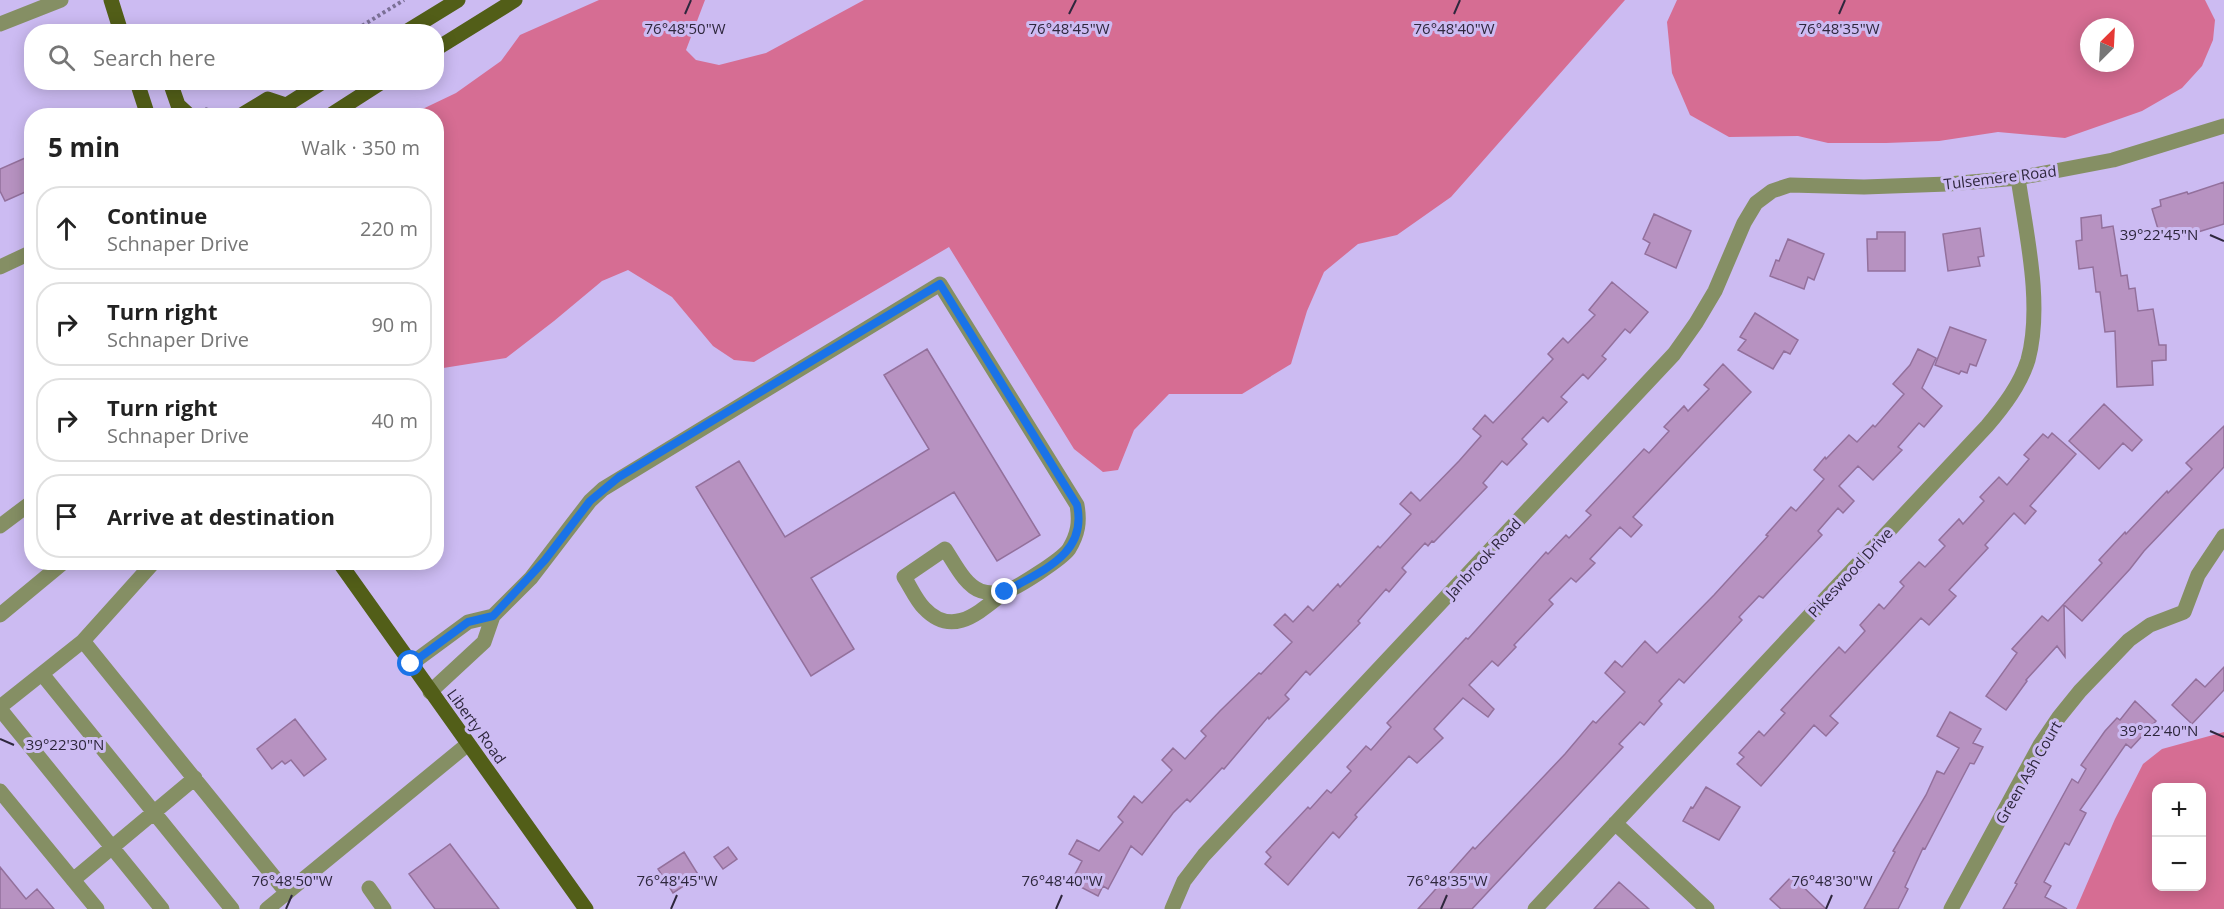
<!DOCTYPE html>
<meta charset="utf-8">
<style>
body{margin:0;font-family:"Open Sans",sans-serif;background:#f6f6f6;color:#222}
.controls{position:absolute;right:18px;bottom:18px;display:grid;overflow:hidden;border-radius:12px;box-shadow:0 3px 15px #0003}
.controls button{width:54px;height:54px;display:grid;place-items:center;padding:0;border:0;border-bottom:2px solid #e0e0e0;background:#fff;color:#222;font:30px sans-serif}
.compass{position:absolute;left:2080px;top:18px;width:54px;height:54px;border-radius:50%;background:#fff;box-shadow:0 3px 15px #0003;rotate:24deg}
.stop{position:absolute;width:18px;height:18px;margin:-14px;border:4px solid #1a73e8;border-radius:50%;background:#fff}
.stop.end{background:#1a73e8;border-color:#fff;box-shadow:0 2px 6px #0008}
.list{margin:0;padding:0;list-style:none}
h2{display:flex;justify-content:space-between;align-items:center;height:78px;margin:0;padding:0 24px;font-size:26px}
h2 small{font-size:20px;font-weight:400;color:#767676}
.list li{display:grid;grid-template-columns:39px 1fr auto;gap:18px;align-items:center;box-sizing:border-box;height:84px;margin:0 12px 12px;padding:0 12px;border:2px solid #e0e0e0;border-radius:24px}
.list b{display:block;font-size:22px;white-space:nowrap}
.list p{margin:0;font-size:20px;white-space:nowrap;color:#767676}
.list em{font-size:20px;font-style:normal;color:#767676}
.icon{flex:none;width:33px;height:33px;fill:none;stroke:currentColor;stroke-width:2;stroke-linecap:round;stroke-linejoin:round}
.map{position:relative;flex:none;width:2224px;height:909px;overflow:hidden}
.search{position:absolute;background:#fff;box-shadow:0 3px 15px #0003;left:24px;top:24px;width:420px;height:66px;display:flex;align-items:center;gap:15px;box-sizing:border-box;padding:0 21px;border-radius:24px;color:#767676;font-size:22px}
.panel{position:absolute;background:#fff;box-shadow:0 3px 15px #0003;left:24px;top:108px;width:420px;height:462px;border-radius:24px}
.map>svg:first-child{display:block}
.forest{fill:#d66d93;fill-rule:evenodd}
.building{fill:#b792c1;stroke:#93709c;stroke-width:1.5}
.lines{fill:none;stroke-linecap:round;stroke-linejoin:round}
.path{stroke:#7b7096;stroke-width:4;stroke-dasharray:3 3;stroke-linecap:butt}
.minor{stroke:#858f64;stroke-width:15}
.major{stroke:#525e18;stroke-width:15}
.route{stroke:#1a73e8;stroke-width:8}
.ticks{fill:none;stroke:#2e273d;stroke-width:2}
.labels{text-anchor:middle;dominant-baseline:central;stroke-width:6;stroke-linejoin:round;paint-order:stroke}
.street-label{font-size:15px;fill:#2e273d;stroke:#ccbbf2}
.ticks-label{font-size:15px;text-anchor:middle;fill:#2e273d;stroke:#ccbbf2;stroke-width:6;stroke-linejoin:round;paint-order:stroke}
</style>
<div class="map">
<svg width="2224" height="909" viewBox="0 0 2224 909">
<rect width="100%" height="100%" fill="#ccbbf2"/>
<!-- forest -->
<path class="forest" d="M 599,0 L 705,0 L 686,50 L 696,60 L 719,65 L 766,53 L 864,0 L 1625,0 L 1451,197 L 1397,235 L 1358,244 L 1324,272 L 1307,311 L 1291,364 L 1242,394 L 1169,394 L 1134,430 L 1118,470 L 1103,472 L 1074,449 L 949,247 L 754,362 L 734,360 L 713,346 L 672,297 L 628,270 L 602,281 L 554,321 L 506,358 L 437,369 L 436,116 L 410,115 L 456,93 L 501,61 L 520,35 Z
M 1677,0 L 2205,0 L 2215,20 L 2213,40 L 2202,66 L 2182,88 L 2142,111 L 2065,138 L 1998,132 L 1939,141 L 1886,143 L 1828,143 L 1798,136 L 1729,137 L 1690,115 L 1672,73 L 1667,22 ZM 2089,27 L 2125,27 L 2125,63 L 2089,63 Z
M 2224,732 L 2224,909 L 2076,909 L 2115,819 L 2143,764 L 2162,749 ZM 2156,788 L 2202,788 L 2202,886 L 2156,886 Z"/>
<!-- building -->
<path class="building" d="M 32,155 L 32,189 L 5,201 L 0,191 L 0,169 Z
M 2224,182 L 2224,224 L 2185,236 L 2184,232 L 2161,239 L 2152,209 L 2161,206 L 2160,200 L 2187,192 L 2188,194 Z
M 1654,214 L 1691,231 L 1676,268 L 1645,254 L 1650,243 L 1643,239 Z
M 2101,215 L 2102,228 L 2113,226 L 2121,276 L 2127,275 L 2129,289 L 2135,288 L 2138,311 L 2153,309 L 2159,345 L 2166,345 L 2166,360 L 2152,361 L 2153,385 L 2117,387 L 2115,331 L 2105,332 L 2100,292 L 2096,292 L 2093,267 L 2079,269 L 2076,241 L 2082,240 L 2081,218 Z
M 1980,228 L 1984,256 L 1978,257 L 1980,266 L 1948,271 L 1943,234 Z
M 1877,232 L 1905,232 L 1905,271 L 1868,271 L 1867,239 L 1877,239 Z
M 1788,239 L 1824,254 L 1814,280 L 1808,277 L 1804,289 L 1770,276 L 1776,260 L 1779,261 Z
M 1612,282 L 1648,312 L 1630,333 L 1625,329 L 1602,356 L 1606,359 L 1588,379 L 1583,374 L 1561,397 L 1567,402 L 1548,422 L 1543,417 L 1522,439 L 1527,444 L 1507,465 L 1502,461 L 1483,483 L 1487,487 L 1434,542 L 1432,541 L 1428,546 L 1425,543 L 1402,568 L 1406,572 L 1389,592 L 1386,589 L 1358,621 L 1360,623 L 1310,675 L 1306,671 L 1285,695 L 1289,699 L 1269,719 L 1268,717 L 1224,769 L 1222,768 L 1190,802 L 1187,799 L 1173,813 L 1142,855 L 1131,846 L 1108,889 L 1103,886 L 1098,896 L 1071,882 L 1082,861 L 1069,854 L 1077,840 L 1099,851 L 1123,822 L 1118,817 L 1134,796 L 1142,803 L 1172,770 L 1162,760 L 1173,748 L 1185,759 L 1206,736 L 1201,731 L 1220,711 L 1259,673 L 1261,674 L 1292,642 L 1274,625 L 1285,614 L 1293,622 L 1308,606 L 1313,611 L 1338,584 L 1340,587 L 1378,546 L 1380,548 L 1411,514 L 1400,504 L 1411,492 L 1420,501 L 1459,461 L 1481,436 L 1473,429 L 1485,415 L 1493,423 L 1553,359 L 1548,354 L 1563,338 L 1568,343 L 1595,315 L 1589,310 Z
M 1755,313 L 1798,340 L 1790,354 L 1784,351 L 1773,369 L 1738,350 L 1746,340 L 1740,337 Z
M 1950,327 L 1986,340 L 1976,366 L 1970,364 L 1967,373 L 1961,371 L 1959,374 L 1935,365 Z
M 927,349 L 1040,535 L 997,561 L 954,492 L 811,578 L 854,649 L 811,676 L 696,487 L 739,461 L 785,537 L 929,449 L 884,375 Z
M 1918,349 L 1936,358 L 1922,388 L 1942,406 L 1924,427 L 1919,423 L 1898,447 L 1902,450 L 1873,480 L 1858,466 L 1839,486 L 1854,501 L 1843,513 L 1838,508 L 1818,531 L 1822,535 L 1763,598 L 1759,596 L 1739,617 L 1742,620 L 1684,683 L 1679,679 L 1659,701 L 1662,704 L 1644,725 L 1640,722 L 1619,744 L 1623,747 L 1472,909 L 1418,909 L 1473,847 L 1475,849 L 1565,754 L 1593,721 L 1596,723 L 1625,692 L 1605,673 L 1615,661 L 1622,667 L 1645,641 L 1657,653 L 1714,595 L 1768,536 L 1766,535 L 1791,507 L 1796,511 L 1824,479 L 1814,470 L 1825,457 L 1826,459 L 1849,435 L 1857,442 L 1873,425 L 1875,427 L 1904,394 L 1893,384 L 1910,365 Z
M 1723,364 L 1751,392 L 1633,517 L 1642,525 L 1631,537 L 1620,527 L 1590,559 L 1595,563 L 1576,582 L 1571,578 L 1549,600 L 1553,604 L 1514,645 L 1516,647 L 1498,666 L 1492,661 L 1469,685 L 1494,709 L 1488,717 L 1463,698 L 1434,729 L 1443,738 L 1417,763 L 1409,756 L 1355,815 L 1357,817 L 1339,838 L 1333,832 L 1288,885 L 1265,864 L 1271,857 L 1266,852 L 1308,807 L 1310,809 L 1327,790 L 1331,793 L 1351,771 L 1347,767 L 1366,746 L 1371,750 L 1391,727 L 1387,723 L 1466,638 L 1468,639 L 1546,552 L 1548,554 L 1566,535 L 1569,538 L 1591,515 L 1586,511 L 1644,449 L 1649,453 L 1669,431 L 1664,427 L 1684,406 L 1688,411 L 1709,389 L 1704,385 Z
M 2104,404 L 2142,440 L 2132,451 L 2123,443 L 2099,469 L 2069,441 Z
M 2224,426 L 2224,467 L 2144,551 L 2130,569 L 2082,621 L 2064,605 L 2065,657 L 2057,646 L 2026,680 L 2027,681 L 2006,710 L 1986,696 L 2017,653 L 2012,649 L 2042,616 L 2048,621 L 2102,563 L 2099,560 L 2125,532 L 2126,534 L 2167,491 L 2168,493 L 2192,469 L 2186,463 Z
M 2052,433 L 2076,454 L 2030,506 L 2036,511 L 2025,524 L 2014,513 L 1985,545 L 1988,548 L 1949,590 L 1956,596 L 1929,625 L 1921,618 L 1830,716 L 1838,723 L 1826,736 L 1814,725 L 1761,786 L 1737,764 L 1744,757 L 1739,753 L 1759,731 L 1764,736 L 1785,713 L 1781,710 L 1839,647 L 1845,653 L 1865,631 L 1860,625 L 1879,604 L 1884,609 L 1904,586 L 1900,582 L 1919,562 L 1925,567 L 1945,546 L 1939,540 L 1959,519 L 1963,524 L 1984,501 L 1980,497 L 1999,477 L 2007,485 L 2029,459 L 2024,455 L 2043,434 L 2048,438 Z
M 2224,667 L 2224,690 L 2192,724 L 2172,705 L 2196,679 L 2205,687 Z
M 2135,701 L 2156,721 L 2131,748 L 2126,744 L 2080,810 L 2086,813 L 2069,845 L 2065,843 L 2044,882 L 2051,886 L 2045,897 L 2067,909 L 2003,909 L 2017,884 L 2015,883 L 2072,779 L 2078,783 L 2086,769 L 2081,765 L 2105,731 L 2117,718 L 2120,720 Z
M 1950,712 L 1981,729 L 1973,743 L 1983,747 L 1974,764 L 1970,763 L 1925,849 L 1923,848 L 1905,887 L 1908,889 L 1898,909 L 1864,909 L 1895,852 L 1893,851 L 1926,795 L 1937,771 L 1944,774 L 1959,748 L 1937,736 Z
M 295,719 L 326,759 L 304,776 L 291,760 L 285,764 L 282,761 L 272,769 L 257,749 Z
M 1706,787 L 1740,807 L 1719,840 L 1683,821 L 1691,807 L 1693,808 Z
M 450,844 L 499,909 L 435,909 L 409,874 Z
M 728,847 L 737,859 L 723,869 L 714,857 Z
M 684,852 L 699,876 L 673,893 L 658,869 Z
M 0,867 L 26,899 L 37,889 L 54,909 L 0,909 Z
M 1792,876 L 1826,909 L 1781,909 L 1770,899 Z
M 1619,882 L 1649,909 L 1594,909 Z"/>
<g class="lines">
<!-- path -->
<path class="path" d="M 352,32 L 404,0
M 205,109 L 215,112 L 225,110"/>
<!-- minor -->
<path class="minor" d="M 0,24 L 61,0
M 0,267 L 32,252
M 0,526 L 32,502
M 0,615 L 64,562
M 83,641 L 154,562
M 411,664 L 468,622 L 493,616
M 42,674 L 232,909
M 430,692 L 484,642 L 493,616 L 531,578 L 590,501 L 603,489 L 940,284 L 1077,505 C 1080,522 1078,534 1069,549 C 1062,559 1016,589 1004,592 C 997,594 987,593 981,591 C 965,586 954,562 945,549 L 904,577 C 910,586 916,600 924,608 C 953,639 980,611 1005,592
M 0,707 L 83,641 L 287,893
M 0,709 L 162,909
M 0,791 L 97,909
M 1615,823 L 1707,909
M 73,880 L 195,778
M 369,888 L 384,909
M 267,909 L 468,744
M 1172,909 L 1184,881 L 1204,855 L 1674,354 L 1696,323 L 1715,291 L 1744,223 L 1756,203 L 1772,191 L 1790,185 L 1864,187 L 1948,184 L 2018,178 L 2113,160 L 2224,126
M 1535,909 L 1987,426 C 2004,406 2020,385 2028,360 C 2043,305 2026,233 2018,178
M 1951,909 L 2040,745 L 2059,717 L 2080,691 L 2129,640 L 2150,625 L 2184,612 L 2198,575 L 2224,536"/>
<!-- major -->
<path class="major" d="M 111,0 L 121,32
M 406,32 L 458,0
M 436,49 L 515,0
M 137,82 L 148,116
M 170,82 L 178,105 L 190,116
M 240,116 L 268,99 L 286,105
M 269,116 L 323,82
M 329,116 L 382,82
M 339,562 L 586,909"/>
</g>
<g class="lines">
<!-- route -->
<path class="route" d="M 411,664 L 468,622 L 493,616 L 545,560 L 590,501 L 619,477 L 940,284 L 1077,505 C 1088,555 1040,571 1005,592"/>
</g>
<!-- ticks -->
<path class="ticks" d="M 685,14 L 691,0M 1069,14 L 1076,0M 1454,14 L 1460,0M 1839,14 L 1845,0M 2210,235 L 2224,241M 2210,731 L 2224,737M 0,739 L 14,745M 286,909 L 292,895M 671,909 L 677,895M 1056,909 L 1062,895M 1441,909 L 1447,895M 1826,909 L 1832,895"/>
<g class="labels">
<!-- street labels -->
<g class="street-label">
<text transform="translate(2000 177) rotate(-7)">Tulsemere Road</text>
<text transform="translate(1483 558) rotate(-47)">Janbrook Road</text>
<text transform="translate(1850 572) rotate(-47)">Pikeswood Drive</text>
<text transform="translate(477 726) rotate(54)">Liberty Road</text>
<text transform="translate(2028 772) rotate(-60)">Green Ash Court</text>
</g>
</g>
<g class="ticks-label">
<text x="685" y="34">76°48'50"W</text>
<text x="1069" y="34">76°48'45"W</text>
<text x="1454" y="34">76°48'40"W</text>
<text x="1839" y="34">76°48'35"W</text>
<text x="2159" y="240">39°22'45"N</text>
<text x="2159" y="736">39°22'40"N</text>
<text x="65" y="750">39°22'30"N</text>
<text x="292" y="886">76°48'50"W</text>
<text x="677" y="886">76°48'45"W</text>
<text x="1062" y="886">76°48'40"W</text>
<text x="1447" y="886">76°48'35"W</text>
<text x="1832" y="886">76°48'30"W</text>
</g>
</svg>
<div class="controls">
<button>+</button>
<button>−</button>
</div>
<svg class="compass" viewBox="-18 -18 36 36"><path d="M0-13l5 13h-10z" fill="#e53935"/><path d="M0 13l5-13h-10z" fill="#767676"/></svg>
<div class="stop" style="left:411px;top:664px"></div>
<div class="stop end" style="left:1005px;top:592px"></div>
<div class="search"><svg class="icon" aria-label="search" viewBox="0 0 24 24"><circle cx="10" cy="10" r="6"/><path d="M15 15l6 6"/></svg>Search here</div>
<section class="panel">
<h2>5 min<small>Walk · 350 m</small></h2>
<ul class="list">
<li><svg class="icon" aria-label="ahead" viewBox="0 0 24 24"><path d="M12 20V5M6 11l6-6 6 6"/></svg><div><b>Continue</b><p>Schnaper Drive</p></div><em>220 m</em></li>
<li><svg class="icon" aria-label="right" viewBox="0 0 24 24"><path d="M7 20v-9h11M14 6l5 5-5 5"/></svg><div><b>Turn right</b><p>Schnaper Drive</p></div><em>90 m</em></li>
<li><svg class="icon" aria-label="right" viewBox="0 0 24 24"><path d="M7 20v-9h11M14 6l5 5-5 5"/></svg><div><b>Turn right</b><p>Schnaper Drive</p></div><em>40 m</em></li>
<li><svg class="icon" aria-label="arrive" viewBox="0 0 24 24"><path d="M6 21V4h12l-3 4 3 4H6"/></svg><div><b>Arrive at destination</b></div></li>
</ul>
</section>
</div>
